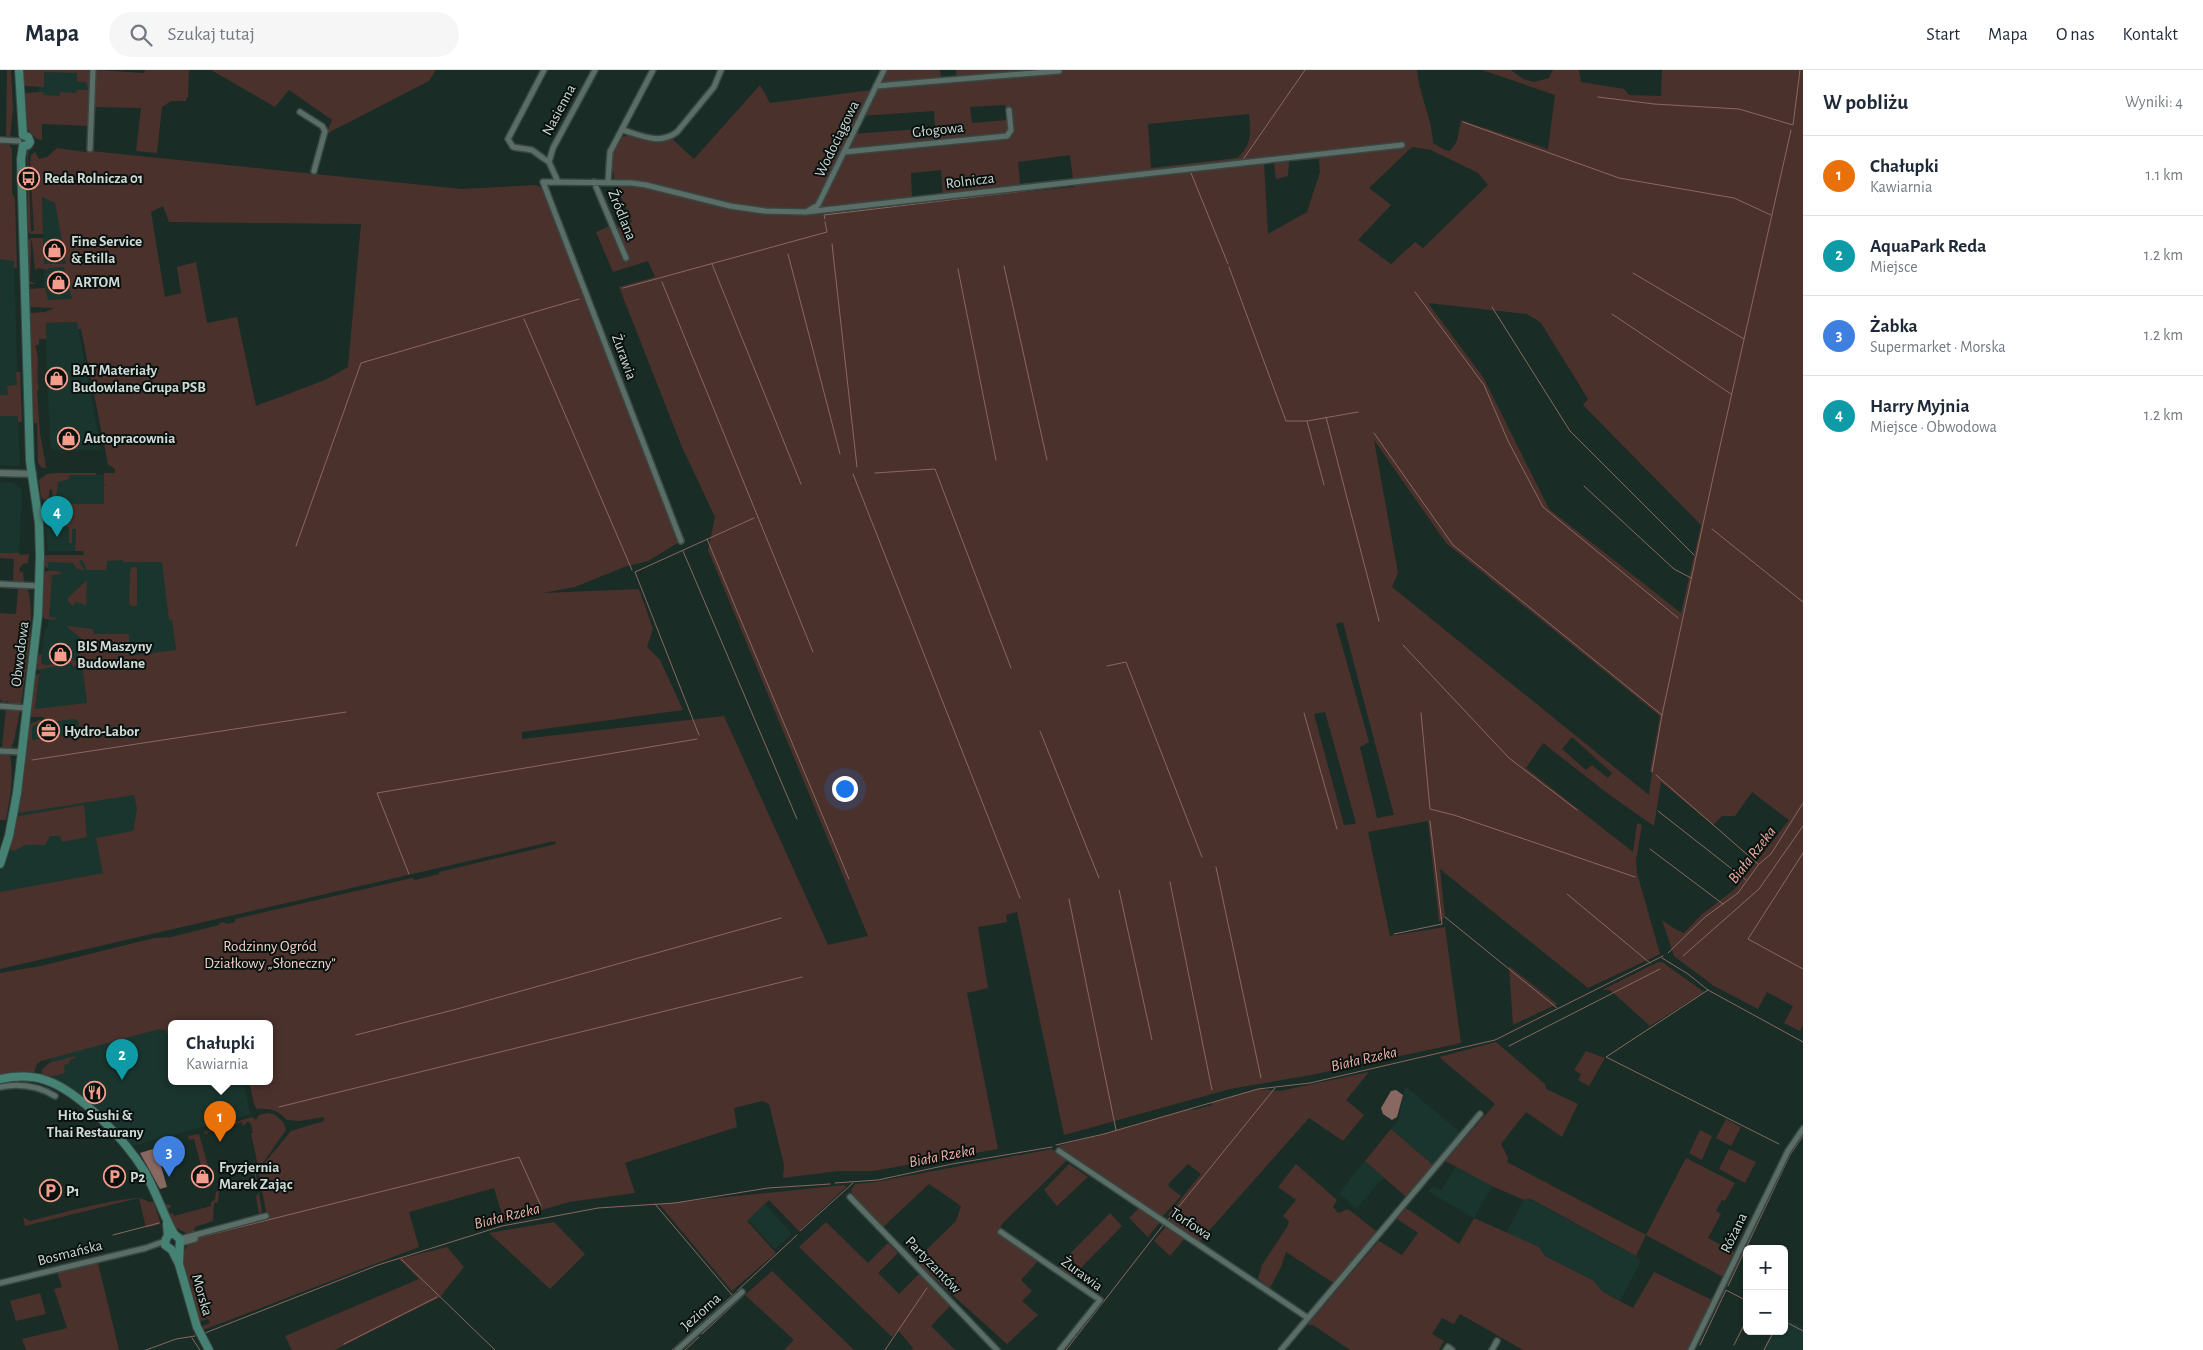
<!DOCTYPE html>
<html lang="pl">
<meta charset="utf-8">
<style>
body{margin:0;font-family:"Alegreya Sans",sans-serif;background:#f6f6f7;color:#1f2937}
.controls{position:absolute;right:15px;bottom:15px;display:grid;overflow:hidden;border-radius:8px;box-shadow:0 1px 4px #0004}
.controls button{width:45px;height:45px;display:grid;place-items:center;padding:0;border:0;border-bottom:1px solid #e0e1e3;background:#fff;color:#1f2937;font:25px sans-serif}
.you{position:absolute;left:844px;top:718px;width:18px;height:18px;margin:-12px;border:4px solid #fff;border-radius:50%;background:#1a73e8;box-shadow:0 0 0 8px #1a73e833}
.badge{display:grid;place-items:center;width:32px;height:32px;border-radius:50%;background:#7f5d5d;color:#fff;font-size:16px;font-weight:700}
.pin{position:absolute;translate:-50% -41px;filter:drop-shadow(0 1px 2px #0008)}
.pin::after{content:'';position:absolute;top:26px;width:18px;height:15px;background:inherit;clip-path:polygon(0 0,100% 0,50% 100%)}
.popup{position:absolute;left:168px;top:950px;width:105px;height:65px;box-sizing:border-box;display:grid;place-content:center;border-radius:8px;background:#fff;filter:drop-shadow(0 1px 4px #0005);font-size:16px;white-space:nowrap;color:#747a83}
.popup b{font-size:19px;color:#1f2937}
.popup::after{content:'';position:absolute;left:50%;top:100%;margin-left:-10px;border:10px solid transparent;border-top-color:#fff}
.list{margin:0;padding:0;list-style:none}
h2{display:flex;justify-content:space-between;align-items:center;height:65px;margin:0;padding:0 20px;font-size:21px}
h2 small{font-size:16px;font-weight:400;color:#747a83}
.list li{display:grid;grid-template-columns:32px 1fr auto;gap:15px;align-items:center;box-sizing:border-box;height:80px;padding:0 20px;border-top:1px solid #e0e1e3}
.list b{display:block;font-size:19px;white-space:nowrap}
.list p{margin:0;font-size:16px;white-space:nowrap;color:#747a83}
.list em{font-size:16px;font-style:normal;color:#747a83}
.icon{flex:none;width:28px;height:28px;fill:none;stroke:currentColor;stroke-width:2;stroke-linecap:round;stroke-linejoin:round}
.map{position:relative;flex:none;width:1803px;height:1280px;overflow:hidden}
header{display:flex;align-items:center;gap:30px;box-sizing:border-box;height:70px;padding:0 25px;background:#fff;border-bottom:1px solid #e0e1e3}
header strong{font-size:24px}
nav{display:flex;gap:28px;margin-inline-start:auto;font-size:18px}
.search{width:350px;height:45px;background:#f6f6f7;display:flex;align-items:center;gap:12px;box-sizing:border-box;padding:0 18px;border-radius:28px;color:#747a83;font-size:19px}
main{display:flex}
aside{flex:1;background:#fff}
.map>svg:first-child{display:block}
.built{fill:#1a352d}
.green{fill:#4b312c;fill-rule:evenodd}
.water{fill:#896861}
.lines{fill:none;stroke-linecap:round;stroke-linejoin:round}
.stream{stroke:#896861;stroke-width:1}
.minor-casing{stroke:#394743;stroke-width:8}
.tertiary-casing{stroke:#394743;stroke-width:9}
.secondary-casing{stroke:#394743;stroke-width:10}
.minor{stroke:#5a6e67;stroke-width:5}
.tertiary{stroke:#5a6e67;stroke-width:6}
.secondary{stroke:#458273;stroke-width:8}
.labels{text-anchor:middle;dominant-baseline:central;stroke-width:4;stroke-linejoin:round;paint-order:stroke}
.street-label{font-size:15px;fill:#cfdad6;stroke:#0a1210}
.poi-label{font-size:15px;font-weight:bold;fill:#cfdad6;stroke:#0a1210;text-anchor:start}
.park-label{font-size:15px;fill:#f7d0c8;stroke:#0a1210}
.water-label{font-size:16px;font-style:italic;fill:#edafa3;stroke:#0a1210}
</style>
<header>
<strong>Mapa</strong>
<div class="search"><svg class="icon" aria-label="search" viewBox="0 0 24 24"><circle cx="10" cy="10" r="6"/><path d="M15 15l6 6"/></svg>Szukaj tutaj</div>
<nav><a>Start</a><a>Mapa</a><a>O nas</a><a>Kontakt</a></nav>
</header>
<main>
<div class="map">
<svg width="1803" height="1280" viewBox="0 0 1803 1280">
<rect width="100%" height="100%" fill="#1a2c26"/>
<!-- built -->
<path class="built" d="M 39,0 L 88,0 L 87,37 L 39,35 Z
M 42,127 L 55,133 L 73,232 L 45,233 Z
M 0,186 L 14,186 L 18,325 L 0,325 Z
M 77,252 L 101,380 L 54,380 L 51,377 L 50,371 L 45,253 Z
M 0,346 L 18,346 L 20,396 L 0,395 Z
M 56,405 L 104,405 L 104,414 L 106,414 L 104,416 L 104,434 L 56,434 L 57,418 L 49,418 Z
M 0,412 L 14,413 L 22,420 L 19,483 L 0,483 Z
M 46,455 L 76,455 L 75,481 L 48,481 Z
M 48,486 L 166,487 L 176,581 L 72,593 L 73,596 L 82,596 L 87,634 L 35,639 L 45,557 L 48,557 Z
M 75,648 L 78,651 L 80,663 L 32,670 L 32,657 L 36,654 Z
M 135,724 L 137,739 L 133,761 L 103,803 L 0,822 L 0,803 L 8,779 L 17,740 L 20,743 Z
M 171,955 L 171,1011 L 244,1011 L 250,1044 L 133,1076 L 86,1027 L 52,1007 L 49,987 Z
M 1405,1016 L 1461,1063 L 1433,1095 L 1391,1059 L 1399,1049 Z
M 1365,1091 L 1384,1107 L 1356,1139 L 1339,1123 Z
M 1456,1097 L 1492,1116 L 1474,1148 L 1429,1122 L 1433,1116 L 1441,1120 Z
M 1528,1128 L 1635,1186 L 1641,1191 L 1620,1231 L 1603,1222 L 1594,1211 L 1545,1186 L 1539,1177 L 1506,1163 L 1524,1130 Z
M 765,1134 L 792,1164 L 775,1179 L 748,1150 Z
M 1784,1247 L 1803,1257 L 1803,1280 L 1763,1280 L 1772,1261 L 1784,1261 Z"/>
<!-- green -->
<path class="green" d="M 7,0 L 11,0 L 13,39 L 10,67 L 6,66 Z
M 21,0 L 92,0 L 89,56 L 42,54 L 42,70 L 37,69 L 26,58 L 23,23 L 43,22 L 44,25 L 60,26 L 60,22 L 76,23 L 77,20 L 88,20 L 86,12 L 77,12 L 77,3 L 44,2 L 44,17 L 24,16 Z
M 95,0 L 144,3 L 145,0 L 189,0 L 188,28 L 186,28 L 186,31 L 171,31 L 162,37 L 157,83 L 136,81 L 141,38 L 94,37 Z
M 211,0 L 436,0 L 429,11 L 326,64 L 332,50 L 289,20 L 275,37 Z
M 888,0 L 940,0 L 942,14 L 957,13 L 956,0 L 1417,0 C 1419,25 1432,47 1433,73 L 1445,80 L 1450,81 L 1457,71 L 1461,50 L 1548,79 L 1555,25 L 1482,0 L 1511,0 L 1523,9 L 1534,12 L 1549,8 L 1553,0 L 1579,0 L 1581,12 L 1624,19 L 1629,25 L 1661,26 L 1662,0 L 1803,0 L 1803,955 L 1800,961 L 1784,953 L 1793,936 L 1767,922 L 1758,939 L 1714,916 L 1674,886 L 1662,850 L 1675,859 L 1684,863 L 1701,845 L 1735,819 L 1789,750 L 1752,722 L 1735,746 L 1722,746 L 1713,755 L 1661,712 L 1654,756 L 1611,726 L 1543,673 L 1526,698 L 1633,782 L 1637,753 L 1642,755 L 1636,790 L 1637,803 L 1660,884 L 1588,918 L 1440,799 L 1445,847 L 1439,852 L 1428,751 L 1368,762 L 1390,866 L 1445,857 L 1461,973 L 1311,1005 L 1230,1019 L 1064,1065 L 1017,842 L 1006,845 L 1007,852 L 978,857 L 988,918 L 967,923 L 998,1079 L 873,1101 L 838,1101 L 783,1108 L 784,1095 L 769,1034 L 762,1031 L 734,1038 L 737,1057 L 625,1093 L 635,1123 L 569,1132 L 504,1151 L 494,1118 L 409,1142 L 419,1177 L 203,1260 L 202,1256 L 210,1253 L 208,1249 L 199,1252 L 182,1186 L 189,1172 L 197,1166 L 267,1147 L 259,1104 L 261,1097 L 291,1061 L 324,1051 L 324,1047 L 299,1051 L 287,1050 C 278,1040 270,1038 257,1039 L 254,1034 L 249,1011 L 269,1011 L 269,953 L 171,953 L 171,969 L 165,960 L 159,959 L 41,991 L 37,994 L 34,1003 L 17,1002 L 0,1005 L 0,903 L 41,896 L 154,868 L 171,867 L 219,855 L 219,853 L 224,852 L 226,854 L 235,852 L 235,849 L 412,808 L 415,810 L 439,804 L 439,802 L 556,774 L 555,771 L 0,899 L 0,822 L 103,803 L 96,768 L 133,761 L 137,739 L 134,725 L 19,743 L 17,740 L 29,654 L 40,650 L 45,653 L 36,654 L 32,657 L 32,670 L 80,663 L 78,651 L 75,649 L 49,652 L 43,647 L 29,647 L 33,607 L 35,605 L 43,603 L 39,605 L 35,639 L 87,633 L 82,596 L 72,596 L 72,593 L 38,600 L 35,596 L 36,586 L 42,584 L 41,593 L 45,595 L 54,594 L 53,587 L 78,591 L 81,568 L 66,556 L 93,559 L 94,564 L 129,564 L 129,586 L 176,580 L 172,550 L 169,550 L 162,492 L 123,492 L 123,490 L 107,491 L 106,500 L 87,500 L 82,490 L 79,491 L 84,500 L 77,499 L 73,493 L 48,492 L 48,498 L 43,495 L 42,487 L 47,485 L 84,485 L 83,481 L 75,481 L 76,459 L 72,459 L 72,473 L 69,473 L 69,457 L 46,454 L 44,436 L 47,434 L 50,436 L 52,442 L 55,441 L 54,435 L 58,434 L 104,434 L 104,416 L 106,415 L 104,414 L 104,403 L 115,403 L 115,399 L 108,394 L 81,259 L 78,259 L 77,252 L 46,253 L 46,269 L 39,269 L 39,274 L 35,276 C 41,288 35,306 39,319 L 37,321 L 40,363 L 46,397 L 49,397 L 42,398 L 38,393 L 37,353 L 34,353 L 32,347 L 29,243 L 45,242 L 54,238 L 29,237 L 28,219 L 45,218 L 48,230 L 72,229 L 64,197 L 48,198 L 48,200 L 38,198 L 35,200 L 32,170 L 31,171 L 30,211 L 36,214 L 28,214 L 28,171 L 31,168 L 43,168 L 44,194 L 66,194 L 55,133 L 42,127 L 43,164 L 31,164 L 28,162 L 27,80 L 35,76 L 29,81 L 28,87 L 31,161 L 34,161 L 30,93 L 31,85 L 35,82 L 39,89 L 47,87 L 57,78 L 86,82 L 91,81 L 462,119 L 536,115 L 543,119 L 681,471 L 648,491 L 624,497 L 575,517 L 543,523 L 639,519 L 653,559 L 647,577 L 660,590 L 683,640 L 522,662 L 522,669 L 724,646 L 828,875 L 868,866 L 708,480 L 715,447 L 682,377 L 619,217 L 655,207 L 648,191 L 613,202 L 596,162 L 614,154 L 616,158 L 632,152 C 621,125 600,94 622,67 C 637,61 656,74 672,69 L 694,89 L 760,15 L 770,33 L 879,19 ZM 1005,35 L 1007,50 L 972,53 L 970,37 ZM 934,41 L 935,58 L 851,64 L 859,46 ZM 1249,44 C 1251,61 1252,76 1237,88 L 1151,98 L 1148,54 ZM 1412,77 L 1431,80 L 1478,103 L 1488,115 L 1423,178 L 1415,172 L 1391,194 L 1358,170 L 1391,135 L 1369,118 ZM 1070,85 L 1074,117 L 1021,122 L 1018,92 ZM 1319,89 L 1320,102 L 1307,142 L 1268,164 L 1264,93 L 1274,92 L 1276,109 L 1288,106 L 1289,91 ZM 941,100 L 943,128 L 912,132 L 911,103 ZM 163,136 L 169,152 L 361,154 L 348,297 L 325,310 L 256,336 L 237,247 L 207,253 L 196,192 L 177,197 L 181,223 L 165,227 L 151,142 ZM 1428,233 L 1527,244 L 1541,253 L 1588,329 L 1583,335 L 1701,455 L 1681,543 L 1549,439 L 1483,307 ZM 1374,370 L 1446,473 L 1660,646 L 1650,701 L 1652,703 L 1649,725 L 1392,517 L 1398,503 ZM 1343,552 L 1394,745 L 1393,745 L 1377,748 L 1360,677 L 1369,672 L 1336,554 ZM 1325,642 L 1356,753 L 1355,754 L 1344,755 L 1314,644 ZM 1572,667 L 1612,703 L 1608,708 L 1592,695 L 1586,700 L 1562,679 Z
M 0,73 L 9,74 L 12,79 L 12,122 L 15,130 L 17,198 L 14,198 L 14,191 L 0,189 Z
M 16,302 L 20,302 L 22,352 L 18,352 L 18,346 L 0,346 L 0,325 L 8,325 L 7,316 L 17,315 Z
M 56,403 L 96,403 L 96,405 L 69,405 L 69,409 L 58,412 L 56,428 L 53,429 L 52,419 L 49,420 L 49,429 L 44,430 L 41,427 L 39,410 L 47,404 Z
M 0,483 L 19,483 L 20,485 L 29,484 L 28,493 L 23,494 L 19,499 L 20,502 L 23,502 L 24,512 L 13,511 L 14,489 L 0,488 Z
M 132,497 L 137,497 L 137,536 L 132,536 L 129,534 L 130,501 Z
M 46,501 L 58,501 L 62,504 L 52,505 L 49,547 L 58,548 L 54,550 L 45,549 L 41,544 L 43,504 Z
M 87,510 L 86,535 L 76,532 L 73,536 L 68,531 L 68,528 Z
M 0,515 L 27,517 C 37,546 25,604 21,635 L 10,635 L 8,631 L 3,632 L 0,629 L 0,543 L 16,544 L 18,519 L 0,518 Z
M 6,638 L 20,640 L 14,671 L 11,678 L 2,677 Z
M 0,685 L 10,685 C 14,706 10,729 6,750 L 0,750 Z
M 84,735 L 87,767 L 62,772 L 60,766 L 50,766 L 45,775 L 25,775 L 14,781 L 9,779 L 15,748 L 19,746 Z
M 1658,892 L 1662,892 L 1704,922 L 1650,956 L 1610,920 L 1602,920 Z
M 1509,896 L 1557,934 L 1513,955 Z
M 1496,972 L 1545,1014 L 1546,1019 L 1578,1034 L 1562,1067 L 1526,1042 L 1501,1074 L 1508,1088 L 1507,1092 L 1646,1165 L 1686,1088 L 1735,1113 L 1725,1131 L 1722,1130 L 1716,1141 L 1721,1144 L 1708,1168 L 1734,1182 L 1723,1207 L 1646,1165 L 1636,1186 L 1529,1128 L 1524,1130 L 1492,1116 L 1445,1091 L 1495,1034 L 1439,987 Z
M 1586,981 L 1605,988 L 1589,1016 L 1578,1010 L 1581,1004 L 1574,1000 Z
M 75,986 L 76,988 L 70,990 L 68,994 L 64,995 L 65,1003 L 50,1007 L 42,1005 L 42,999 L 49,993 Z
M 1369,1002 L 1346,1030 L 1364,1045 L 1343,1071 L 1309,1048 L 1199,1172 L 1169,1152 L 1171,1149 L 1168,1145 L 1201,1104 L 1188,1094 L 1170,1112 L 1168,1116 L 1181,1126 L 1162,1147 L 1070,1086 L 1058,1076 L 1104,1064 L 1192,1038 L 1193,1040 L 1212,1035 L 1212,1032 L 1259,1019 L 1280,1021 Z
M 267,1043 L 274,1044 L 283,1052 L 286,1060 L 258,1100 L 256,1105 L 262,1141 L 259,1145 L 256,1126 L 259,1123 L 253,1098 L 258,1096 L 251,1063 L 253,1063 L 251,1054 L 248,1051 L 243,1056 L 242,1052 L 207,1062 L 208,1065 L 204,1063 L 204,1062 L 252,1047 L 256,1050 L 259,1045 Z
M 1726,1049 L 1741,1057 L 1731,1076 L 1716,1068 Z
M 1391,1059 L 1433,1095 L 1406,1127 L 1365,1091 Z
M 1700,1060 L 1712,1066 L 1702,1090 L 1689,1083 Z
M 199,1064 L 210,1103 L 204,1107 L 194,1069 L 189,1070 L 188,1066 Z
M 1052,1079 L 1068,1089 L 1002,1154 L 998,1164 L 1038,1191 L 1021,1210 L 1032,1221 L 1022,1231 L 1038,1245 L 1007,1274 L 915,1191 L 956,1151 L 961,1136 L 929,1114 L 883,1157 L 853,1126 L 851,1120 L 855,1114 L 875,1112 Z
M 1729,1079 L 1756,1092 L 1745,1113 L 1719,1099 Z
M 1069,1094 L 1088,1107 L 1057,1136 L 1044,1120 Z
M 1296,1094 L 1337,1130 L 1333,1137 L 1338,1143 L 1348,1139 L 1376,1161 L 1375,1166 L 1335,1214 L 1286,1182 L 1281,1197 L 1270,1218 L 1258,1209 L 1262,1195 L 1287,1157 L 1289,1151 L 1283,1146 L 1296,1130 L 1278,1117 Z
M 845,1115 L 846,1117 L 799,1161 L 769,1130 L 748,1150 L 747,1151 L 776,1183 L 732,1221 L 659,1134 Z
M 219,1120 L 218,1132 L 214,1133 L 213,1151 L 195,1157 L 194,1163 L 188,1164 L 173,1156 L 165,1135 L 166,1134 L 170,1135 L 171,1137 L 168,1139 L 170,1144 L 173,1143 L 174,1146 L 211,1136 L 211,1133 L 215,1129 L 216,1122 Z
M 139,1128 L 25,1156 L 23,1147 L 30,1151 C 66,1142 99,1132 136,1128 C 143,1127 147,1133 154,1132 L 162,1159 L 160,1154 L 146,1158 Z
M 1140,1137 L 1160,1152 L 1148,1167 L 1129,1148 Z
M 1406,1138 L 1459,1174 L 1474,1148 L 1539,1177 L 1545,1186 L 1594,1211 L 1603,1222 L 1633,1238 L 1654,1202 L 1712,1230 L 1689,1280 L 1523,1280 L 1460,1244 L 1454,1254 L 1442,1248 L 1432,1264 L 1444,1271 L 1439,1280 L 1350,1280 L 1313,1255 L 1307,1255 L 1379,1171 L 1402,1185 L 1418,1163 L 1397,1149 Z
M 1110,1143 L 1122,1156 L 1072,1207 L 1059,1199 L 1060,1194 Z
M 554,1152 L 585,1184 L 550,1219 L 489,1163 Z
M 826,1152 L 868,1193 L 888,1173 L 898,1183 L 878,1203 L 899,1224 L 919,1204 L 951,1235 L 931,1256 L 955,1280 L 912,1280 L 913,1278 L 898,1260 L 892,1267 L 799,1177 Z
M 1167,1155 L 1185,1168 L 1170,1186 L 1154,1171 Z
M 447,1177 L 464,1197 L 440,1227 L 335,1280 L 292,1280 L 285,1266 L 419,1209 L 399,1189 Z
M 98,1193 L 119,1280 L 26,1280 L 22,1269 L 67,1258 L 54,1219 L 62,1217 L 57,1202 Z
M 772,1201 L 854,1280 L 784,1280 L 794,1270 L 745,1225 Z
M 40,1223 L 46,1244 L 16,1251 L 10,1231 Z"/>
<!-- water -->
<path class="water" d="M 1396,1020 L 1403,1025 L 1397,1047 L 1392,1050 L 1383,1044 L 1381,1038 L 1391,1021 Z
M 156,1078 L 167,1117 L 160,1119 L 140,1083 Z"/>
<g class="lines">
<!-- stream -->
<path class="stream" d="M 1598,27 L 1654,34 L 1739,39 L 1793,55 L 1800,0
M 1463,52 L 1619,108 L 1734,128 L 1771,145
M 1242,91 L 1305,0
M 1191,103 L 1228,194
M 825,149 L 824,145 L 1240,95
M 832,174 L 857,397
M 788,184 L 840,384
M 712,194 L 801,414
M 1004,196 L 1047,390
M 1229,197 L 1286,351 L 1307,351
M 958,199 L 996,390
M 1633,203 L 1744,269
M 662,212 L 813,582
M 623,218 L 827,162 L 825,152
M 1415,222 L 1484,315 L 1508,371 L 1543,437 L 1678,548
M 1492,237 L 1570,361 L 1694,485
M 1612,244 L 1731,324
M 524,249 L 632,500
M 1326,347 L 1379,551
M 1374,363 L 1453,475 L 1662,645 L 1652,702
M 875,403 L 935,399 L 1011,598
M 853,404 L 1020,828
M 1324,415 L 1307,351 L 1358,342
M 1584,416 L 1674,499 L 1691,508
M 1712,459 L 1803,532
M 707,469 L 849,809
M 296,476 L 361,293 L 579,229
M 683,481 L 797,749
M 1403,575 L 1509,688 L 1577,740
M 1107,596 L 1126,592 L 1202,787
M 1304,643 L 1337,759
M 1421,643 L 1430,739 L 1454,745 L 1635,807
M 1662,645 L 1714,403 L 1791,60
M 1040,661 L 1099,808
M 699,665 L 635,502 L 754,448
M 32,690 L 346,642
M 1656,705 L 1758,794
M 1658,741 L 1746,810
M 1650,779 L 1723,834
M 1803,783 L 1748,869 L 1803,899
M 1216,797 L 1261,1008
M 409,804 L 377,723 L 697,669
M 1170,812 L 1212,1020
M 1119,820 L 1152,970
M 1567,824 L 1650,893
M 1069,829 L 1116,1060
M 1445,847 L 1557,938
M 1394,864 L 1442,854 L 1430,751
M 1668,883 L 1705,847 L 1738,823 L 1759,794 L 1771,784 L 1803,733
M 1683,886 L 1759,819 L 1803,756
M 1662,888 L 1688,904 L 1708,920 L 1803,972
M 1708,920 L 1606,987 L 1779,1074
M 356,965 L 457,939 L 781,848
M 1509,976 L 1660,899
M 279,1037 L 802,907
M 1056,1075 L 1104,1064 L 1258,1019 L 1310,1013 L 1495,970 L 1663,886
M 835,1113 L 878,1110 L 952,1094 L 1052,1077
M 655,1134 L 732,1225
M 1168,1150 L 1275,1018
M 800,1161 L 853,1113
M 113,1165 L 159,1153
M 200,1167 L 519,1087 L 541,1136
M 401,1189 L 495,1280
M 1728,1216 L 1790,1085 L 1803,1066
M 737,1221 L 797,1165
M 1784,1251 L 1803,1261
M 205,1263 L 378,1195 L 502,1156 L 598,1138 L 675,1133 L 768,1118 L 830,1114
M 702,1264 L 745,1224
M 192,1268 L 200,1280
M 344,1274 L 437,1227
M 1700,1275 L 1726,1220 L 1747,1231
M 1734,1275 L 1747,1249
M 146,1280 L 176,1269 L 195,1266
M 672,1280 L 735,1223
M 685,1280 L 699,1267
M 885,1280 L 927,1218
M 1066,1280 L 1164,1154
M 1764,1280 L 1774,1261"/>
<defs>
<path id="minor" d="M 544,0 L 508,69 L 513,77 L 532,80 L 543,88 L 549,92 L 558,112
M 876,16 L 1059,1
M 300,42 L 322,56 L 325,61 L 314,101
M 623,60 C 642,66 660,75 677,62 L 714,17 L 721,0
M 0,70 L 19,71
M 90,79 L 93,0
M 844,82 L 1007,66 L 1011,60 L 1009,40
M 549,92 L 553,78 L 595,0
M 594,112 L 626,188
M 608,112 L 610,82 L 653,0
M 808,141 L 818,135 L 884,0
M 681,471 L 543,112 L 632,113 L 646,115 L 730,136 L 765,141 L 806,142 L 1402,75
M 0,514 L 39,516
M 0,636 L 27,638
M 0,681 L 21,682
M 0,1017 C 20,1013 38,1016 55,1026
M 1059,1081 L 1308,1248
M 850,1127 L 997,1280
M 1001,1162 L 1100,1230 L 1060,1280
M 180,1169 L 266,1146
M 181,1173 L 195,1169 L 196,1165
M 0,1213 L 146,1178 L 165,1171
M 677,1280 L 742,1222
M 1281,1280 L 1480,1044
M 1446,1280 L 1448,1277 L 1452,1280
M 1492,1280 L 1497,1271
M 1691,1280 L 1788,1081 L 1803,1059"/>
<path id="tertiary" d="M 0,403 L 33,404"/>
<path id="secondary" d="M 19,0 L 23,65
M 23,76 L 28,75 L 30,72 L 28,67 L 23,65
M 0,794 L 9,766 L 17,723 L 38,545 L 40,486 L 39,453 L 30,391 L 21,89 L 23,76
M 0,1009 C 15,1006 30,1005 45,1010 C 80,1021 126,1071 145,1102 C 156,1122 163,1144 174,1164 L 180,1169 L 179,1194
M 167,1154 L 168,1166 L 166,1169 L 165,1175 L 172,1180 L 179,1194 L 197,1257 L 209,1280"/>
</defs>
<!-- minor casing -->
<use href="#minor" class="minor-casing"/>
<!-- tertiary casing -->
<use href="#tertiary" class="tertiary-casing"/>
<!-- secondary casing -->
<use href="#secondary" class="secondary-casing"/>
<!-- minor -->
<use href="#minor" class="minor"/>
<!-- tertiary -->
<use href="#tertiary" class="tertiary"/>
<!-- secondary -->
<use href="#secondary" class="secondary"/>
</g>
<!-- icons -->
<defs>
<symbol id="bus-ring" viewBox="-11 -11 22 22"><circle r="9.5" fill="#0a1210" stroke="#f49d8c" stroke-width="1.5"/><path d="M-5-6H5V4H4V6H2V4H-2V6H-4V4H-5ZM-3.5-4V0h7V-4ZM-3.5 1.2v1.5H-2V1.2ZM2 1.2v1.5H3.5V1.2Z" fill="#f49d8c"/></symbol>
<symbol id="shop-ring" viewBox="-11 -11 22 22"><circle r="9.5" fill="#0a1210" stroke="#f49d8c" stroke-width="1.5"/><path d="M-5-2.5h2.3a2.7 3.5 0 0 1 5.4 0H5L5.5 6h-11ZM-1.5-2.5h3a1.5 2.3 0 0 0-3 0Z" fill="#f49d8c"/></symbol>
<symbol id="office-ring" viewBox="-11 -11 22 22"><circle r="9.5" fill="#0a1210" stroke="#f49d8c" stroke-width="1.5"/><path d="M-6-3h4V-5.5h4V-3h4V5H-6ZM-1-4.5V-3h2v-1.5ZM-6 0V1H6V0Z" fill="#f49d8c"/></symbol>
<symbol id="restaurant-ring" viewBox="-11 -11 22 22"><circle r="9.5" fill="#0a1210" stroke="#f49d8c" stroke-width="1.5"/><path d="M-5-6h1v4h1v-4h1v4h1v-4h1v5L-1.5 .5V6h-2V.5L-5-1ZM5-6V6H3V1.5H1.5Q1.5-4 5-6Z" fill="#f49d8c"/></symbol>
<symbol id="parking-ring" viewBox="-11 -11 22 22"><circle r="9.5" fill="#0a1210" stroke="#f49d8c" stroke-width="1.5"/><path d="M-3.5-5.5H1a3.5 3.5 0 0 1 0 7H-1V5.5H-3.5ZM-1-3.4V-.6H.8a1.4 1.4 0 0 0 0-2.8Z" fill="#f49d8c"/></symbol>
</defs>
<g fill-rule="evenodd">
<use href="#bus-ring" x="16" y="96" width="25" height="25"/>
<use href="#shop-ring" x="42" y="168" width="25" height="25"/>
<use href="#shop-ring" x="46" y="200" width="25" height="25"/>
<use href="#shop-ring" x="44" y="296" width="25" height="25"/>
<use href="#shop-ring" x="56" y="356" width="25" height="25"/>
<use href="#shop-ring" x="48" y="572" width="25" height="25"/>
<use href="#office-ring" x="36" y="648" width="25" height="25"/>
<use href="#restaurant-ring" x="82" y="1010" width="25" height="25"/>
<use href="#shop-ring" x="190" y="1094" width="25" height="25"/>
<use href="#parking-ring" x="102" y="1094" width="25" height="25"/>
<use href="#parking-ring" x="38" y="1108" width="25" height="25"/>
</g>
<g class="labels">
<!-- street labels -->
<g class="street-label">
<text transform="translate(559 40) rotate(-62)">Nasienna</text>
<text transform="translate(938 60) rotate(-6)">Głogowa</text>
<text transform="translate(837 69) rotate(-64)">Wodociągowa</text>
<text transform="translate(970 111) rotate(-7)">Rolnicza</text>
<text transform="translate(622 145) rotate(68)">Źródlana</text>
<text transform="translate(624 287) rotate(70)">Żurawia</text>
<text transform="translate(20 584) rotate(-83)">Obwodowa</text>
<text transform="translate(1191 1154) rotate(33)">Torfowa</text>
<text transform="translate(1734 1163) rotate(-64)">Różana</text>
<text transform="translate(70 1183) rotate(-14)">Bosmańska</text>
<text transform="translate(933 1195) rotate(46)">Partyzantów</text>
<text transform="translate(1082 1204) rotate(36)">Żurawia</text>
<text transform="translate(202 1225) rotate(74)">Morska</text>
<text transform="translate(701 1242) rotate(-42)">Jeziorna</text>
</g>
<!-- poi labels -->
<g class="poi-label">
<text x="44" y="108">Reda Rolnicza 01</text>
<text x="71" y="171">Fine Service<tspan x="71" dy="17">&amp; Etilla</tspan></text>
<text x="74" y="212">ARTOM</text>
<text x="72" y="300">BAT Materiały<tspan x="72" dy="17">Budowlane Grupa PSB</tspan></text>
<text x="84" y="368">Autopracownia</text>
<text x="77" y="576">BIS Maszyny<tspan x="77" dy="17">Budowlane</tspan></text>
<text x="64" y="661">Hydro-Labor</text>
<text x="95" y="1045" text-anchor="middle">Hito Sushi &amp;<tspan x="95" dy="17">Thai Restaurany</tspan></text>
<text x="219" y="1097">Fryzjernia<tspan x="219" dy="17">Marek Zając</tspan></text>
<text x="130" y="1107">P2</text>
<text x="66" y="1121">P1</text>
</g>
<!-- park labels -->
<g class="park-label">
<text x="270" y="876">Rodzinny Ogród<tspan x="270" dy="17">Działkowy „Słoneczny”</tspan></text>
</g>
<!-- water labels -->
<g class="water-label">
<text transform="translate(1752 785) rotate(-52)">Biała Rzeka</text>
<text transform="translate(1364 989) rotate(-13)">Biała Rzeka</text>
<text transform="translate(942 1086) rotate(-11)">Biała Rzeka</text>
<text transform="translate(507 1146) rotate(-14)">Biała Rzeka</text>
</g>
</g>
</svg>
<div class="controls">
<button>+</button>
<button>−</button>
</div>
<div class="you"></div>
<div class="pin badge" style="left:220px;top:1072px;background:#e8710a">1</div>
<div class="popup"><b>Chałupki</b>Kawiarnia</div>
<div class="pin badge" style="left:122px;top:1010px;background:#0f9aa8">2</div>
<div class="pin badge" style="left:169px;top:1107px;background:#3f7fe0">3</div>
<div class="pin badge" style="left:57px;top:467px;background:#0f9aa8">4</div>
</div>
<aside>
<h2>W pobliżu<small>Wyniki: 4</small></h2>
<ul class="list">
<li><span class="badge" style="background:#e8710a">1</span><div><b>Chałupki</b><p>Kawiarnia</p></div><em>1.1 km</em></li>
<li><span class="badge" style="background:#0f9aa8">2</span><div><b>AquaPark Reda</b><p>Miejsce</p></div><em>1.2 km</em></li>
<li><span class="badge" style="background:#3f7fe0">3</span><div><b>Żabka</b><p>Supermarket · Morska</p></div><em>1.2 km</em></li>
<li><span class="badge" style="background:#0f9aa8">4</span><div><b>Harry Myjnia</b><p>Miejsce · Obwodowa</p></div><em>1.2 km</em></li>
</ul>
</aside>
</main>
